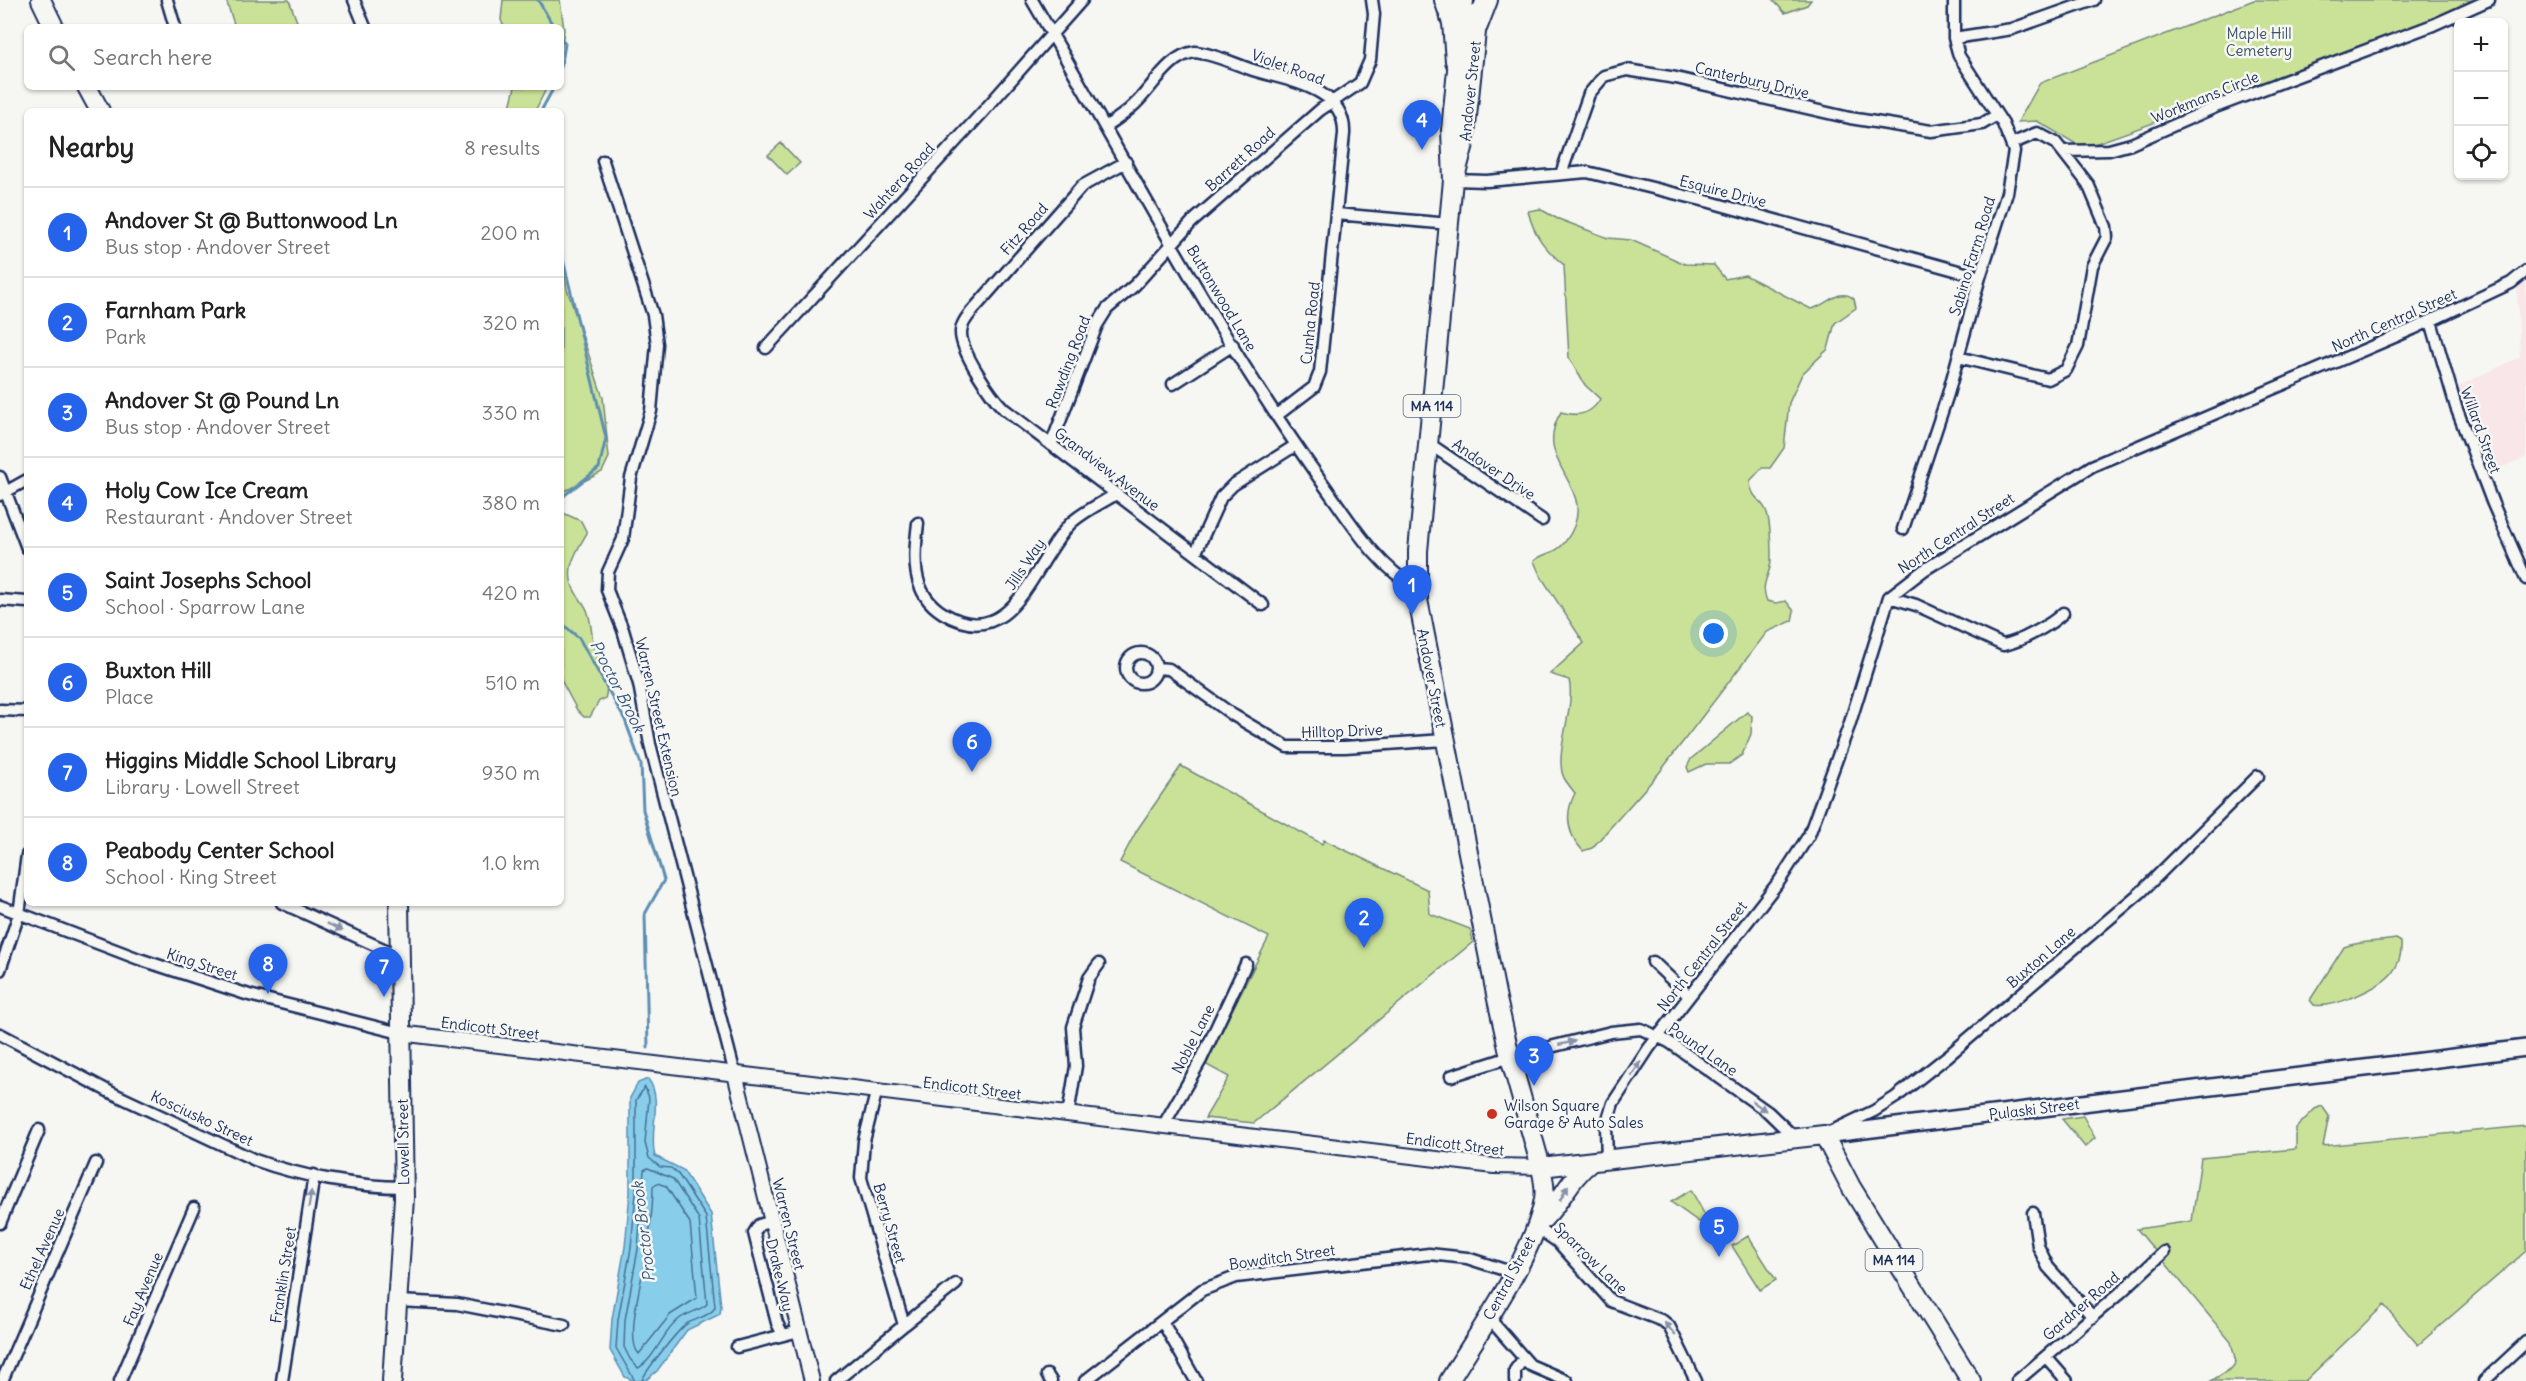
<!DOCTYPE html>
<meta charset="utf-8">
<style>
body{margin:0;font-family:Delius,sans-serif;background:#f6f6f6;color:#222}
.controls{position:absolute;right:18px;top:18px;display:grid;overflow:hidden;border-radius:9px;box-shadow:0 2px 4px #0004}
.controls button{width:54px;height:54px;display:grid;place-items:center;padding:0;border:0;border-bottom:2px solid #e0e0e0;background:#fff;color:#222;font:30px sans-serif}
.you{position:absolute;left:1714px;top:634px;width:21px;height:21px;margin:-15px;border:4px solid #fff;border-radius:50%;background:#1a73e8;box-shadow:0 0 0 9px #1a73e833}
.badge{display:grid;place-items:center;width:39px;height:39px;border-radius:50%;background:#2563eb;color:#fff;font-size:20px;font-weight:700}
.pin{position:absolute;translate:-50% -50px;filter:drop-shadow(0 2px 3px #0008)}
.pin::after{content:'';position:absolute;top:32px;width:21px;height:18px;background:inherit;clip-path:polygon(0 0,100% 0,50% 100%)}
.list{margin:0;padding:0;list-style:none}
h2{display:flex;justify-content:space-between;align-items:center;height:78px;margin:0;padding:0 24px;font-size:26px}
h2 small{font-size:20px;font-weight:400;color:#767676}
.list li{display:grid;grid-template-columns:39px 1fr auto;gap:18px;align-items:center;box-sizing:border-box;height:90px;padding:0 24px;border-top:2px solid #e0e0e0}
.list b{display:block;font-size:22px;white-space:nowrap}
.list p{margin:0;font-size:20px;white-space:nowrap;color:#767676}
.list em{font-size:20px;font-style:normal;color:#767676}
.icon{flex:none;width:33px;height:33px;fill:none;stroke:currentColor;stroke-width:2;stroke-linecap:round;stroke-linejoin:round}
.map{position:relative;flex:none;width:2526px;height:1381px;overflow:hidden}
.search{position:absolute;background:#fff;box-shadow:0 2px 4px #0004;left:24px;top:24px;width:540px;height:66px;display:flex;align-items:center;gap:15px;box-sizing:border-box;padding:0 21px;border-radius:9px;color:#767676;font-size:22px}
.panel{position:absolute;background:#fff;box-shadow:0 2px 4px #0004;left:24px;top:108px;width:540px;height:798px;border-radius:9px}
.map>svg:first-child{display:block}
.built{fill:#f8e6e9}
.green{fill:#cae298;stroke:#72887b;stroke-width:1.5}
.water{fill:#88ceea;stroke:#5c8eb2;stroke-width:1.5}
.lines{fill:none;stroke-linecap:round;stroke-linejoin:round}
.shore{stroke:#476f96;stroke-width:1.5}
.stream{stroke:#5c8eb2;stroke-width:3}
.minor-casing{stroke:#1b2f5e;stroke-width:15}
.tertiary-casing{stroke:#1b2f5e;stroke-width:18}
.secondary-casing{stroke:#1b2f5e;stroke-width:20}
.primary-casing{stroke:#1b2f5e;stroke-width:22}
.trunk-casing{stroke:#1b2f5e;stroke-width:22}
.motorway-casing{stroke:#1b2f5e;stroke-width:24}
.minor{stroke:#f6f6f2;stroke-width:10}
.tertiary{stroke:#f6f6f2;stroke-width:14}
.secondary{stroke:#f6f6f2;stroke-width:15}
.primary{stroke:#f6f6f2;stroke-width:18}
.trunk{stroke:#f6f6f2;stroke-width:18}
.motorway{stroke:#f6f6f2;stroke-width:20}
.oneway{fill:#8892a8}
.poi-dot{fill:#c8321e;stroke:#f6f6f2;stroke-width:2}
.labels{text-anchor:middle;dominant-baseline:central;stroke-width:5;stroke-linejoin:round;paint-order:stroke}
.shield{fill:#f6f6f2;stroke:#5d6b8a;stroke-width:1.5}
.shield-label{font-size:14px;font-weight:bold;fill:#1b2f5e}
.park-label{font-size:15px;fill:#3e536a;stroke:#f6f6f2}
.street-label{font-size:15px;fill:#1b2f5e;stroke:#f6f6f2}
.poi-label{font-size:15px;fill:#1b2f5e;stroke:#f6f6f2;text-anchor:start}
.water-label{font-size:16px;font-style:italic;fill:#365781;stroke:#f6f6f2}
</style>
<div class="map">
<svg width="2526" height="1381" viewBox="0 0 2526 1381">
<rect width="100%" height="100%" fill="#f6f6f2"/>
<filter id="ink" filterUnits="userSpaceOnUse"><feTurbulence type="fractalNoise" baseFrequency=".0167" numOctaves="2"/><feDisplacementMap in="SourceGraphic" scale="12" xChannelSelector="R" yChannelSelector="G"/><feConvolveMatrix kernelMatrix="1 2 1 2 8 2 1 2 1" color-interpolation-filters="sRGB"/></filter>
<g filter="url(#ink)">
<!-- built -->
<path class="built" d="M 2526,280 L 2526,457 L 2490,472 L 2455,388 L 2520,357 L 2517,286 Z"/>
<!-- green -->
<path class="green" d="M 226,0 L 289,0 L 299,27 L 235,27 Z
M 503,0 L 560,0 L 564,29 L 561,51 L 561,27 L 504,27 L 501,20 Z
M 1773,0 L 1811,0 L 1807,5 L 1785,13 Z
M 2254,0 L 2481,0 L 2379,43 L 2083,148 L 2037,121 L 2018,122 L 2040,83 Z
M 515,87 L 547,87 L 535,111 L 509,111 Z
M 781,143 L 800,163 L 787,175 L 768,155 Z
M 1540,209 L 1556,218 L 1608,238 L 1631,240 L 1685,264 L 1714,265 L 1725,279 L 1745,275 L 1811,309 C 1826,306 1840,286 1854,299 L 1856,308 L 1835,323 L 1828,349 L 1802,374 L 1789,403 L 1784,448 L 1770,468 L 1762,468 L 1750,481 C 1750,498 1764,501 1767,513 C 1771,526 1771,546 1771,560 C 1771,575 1759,583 1767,601 L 1776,603 L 1786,601 L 1794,611 L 1792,621 L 1767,632 L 1659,773 L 1592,848 L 1583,851 C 1567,834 1564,815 1575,793 C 1572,789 1567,783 1564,778 C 1553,754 1576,708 1569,680 L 1550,674 L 1584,643 L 1540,575 L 1534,561 C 1543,552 1555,555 1565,542 C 1606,487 1528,466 1561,412 C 1577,417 1591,415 1600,399 L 1585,385 L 1569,358 L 1564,265 C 1545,249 1534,236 1528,211 Z
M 561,254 L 567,289 L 603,398 L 609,457 L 602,472 L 561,493 Z
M 561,512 L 581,521 L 587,533 C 575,553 563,572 576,593 C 580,600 586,605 588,613 C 592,624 592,646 596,654 C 602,668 610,684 605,699 L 599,701 L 590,717 L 584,717 L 577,710 L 561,680 Z
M 1747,712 L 1752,716 L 1751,734 L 1742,755 L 1729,764 L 1706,764 L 1689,772 L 1687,767 L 1691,759 Z
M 1181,766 L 1322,844 L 1324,840 L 1428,890 L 1430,914 L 1470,929 L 1473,942 L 1254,1123 L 1205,1118 L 1229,1077 L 1205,1064 L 1269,937 L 1120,862 L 1137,830 Z
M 2396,939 L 2401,942 C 2402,954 2399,964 2392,973 C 2380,988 2332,1009 2314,1005 L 2310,1000 L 2344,947 C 2358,941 2380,942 2396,939 Z
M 2322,1106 L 2329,1116 L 2323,1146 L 2526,1126 L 2526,1251 L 2418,1345 L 2384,1305 L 2305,1381 L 2211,1381 L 2232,1368 L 2236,1362 L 2231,1342 L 2137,1229 L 2192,1221 L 2201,1158 L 2296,1149 L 2296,1128 L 2315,1109 Z
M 2083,1116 L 2095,1138 L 2085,1147 L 2062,1119 Z
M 1691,1190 L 1706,1217 L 1699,1222 L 1671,1202 Z
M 1748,1236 L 1776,1280 L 1760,1290 L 1732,1246 Z"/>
<!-- water -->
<path class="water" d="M 648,1079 C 664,1099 648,1132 655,1156 L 683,1170 L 711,1214 L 721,1307 L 720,1314 L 687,1330 L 657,1371 L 646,1380 L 634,1381 L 625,1377 L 610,1350 L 612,1319 L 625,1247 L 630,1193 L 630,1098 L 638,1083 Z"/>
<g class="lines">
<!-- shore -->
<path class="shore" d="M 648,1168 L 673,1179 L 699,1219 L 707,1304 C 700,1311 686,1313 678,1320 C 662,1333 655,1359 638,1368 L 630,1359 L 624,1347 L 625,1320 L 638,1249 L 644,1170 Z
M 657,1183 L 666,1186 L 690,1223 L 697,1298 L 670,1315 L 639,1354 C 624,1339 644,1272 647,1251 C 650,1230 653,1207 653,1186 Z
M 635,1381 L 616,1348 L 618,1320 L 631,1248 L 636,1193 L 636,1100 L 645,1087 L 649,1098 L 645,1143 L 649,1158 L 660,1167 L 671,1168 L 678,1174 L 706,1217 L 715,1307 C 712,1315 696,1319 688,1323 C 679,1328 643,1374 642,1381"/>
<!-- stream -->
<path class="stream" d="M 538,0 L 554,27
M 561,38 L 565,44 L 561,67
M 541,111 L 554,87
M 561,251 L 606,438 L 599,468 L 561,498
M 561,623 L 579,638 L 625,720 L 641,764 L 643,810 L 664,880 L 645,914 L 648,1048"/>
<defs>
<path id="minor" d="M 167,0 L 175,27
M 354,0 L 365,27
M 1032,0 C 1127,162 1214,332 1324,485 C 1350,521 1377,567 1417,588
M 1954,38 L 2012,29 L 2094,0
M 1105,127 C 1116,120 1126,113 1135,104 C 1153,87 1169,55 1195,52 C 1215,54 1234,64 1253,70 C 1287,81 1346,87 1344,134 L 1320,372 L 1314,387 L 1276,416
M 2063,151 L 2109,150 L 2131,144 L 2218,106 L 2433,25 L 2489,0
M 603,161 L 653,315 L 657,344 L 651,411 L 631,478 L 623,539 L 608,572 L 607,590 L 623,630 L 639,684 L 650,744 L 735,1074
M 1126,162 L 1082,186 L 972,311 C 967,317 961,324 961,332 C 960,351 991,396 1004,409 L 1263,605
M 1561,174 L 1589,94 L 1604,76 L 1627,70 L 1676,78 L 1850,118 L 1931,131 L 1982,124 L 1997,115
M 1453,180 L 1487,181 L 1587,172 L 1710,202 L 1980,277
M 1336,214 L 1450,224
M 2431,321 L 2456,407 L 2493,504 L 2526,579
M 766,348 L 981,114 L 1082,0
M 1958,357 L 2048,379 L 2066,370 L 2078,346 L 2092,266 L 2107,237 L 2106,227 L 2088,184 L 2056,143 L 2037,133 L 2011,144
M 1173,384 L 1233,345
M 1428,443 L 1542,520
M 1051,445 L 1097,325 L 1107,309 L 1135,285 L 1192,222 L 1320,110 L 1360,83 L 1370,60 L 1374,14 L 1372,0
M 0,477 L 27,548
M 0,495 L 27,480
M 918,523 C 914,557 910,593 943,613 C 1013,655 1033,563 1070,524 C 1082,512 1102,503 1116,494
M 1903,529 L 1948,394 L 1980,277 L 2007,193 L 2014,151 L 2003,124 L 1959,56 L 1954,38 L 1954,0
M 1196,552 L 1221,497 L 1233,485 L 1296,445
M 1889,597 L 1916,605 L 2003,645 C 2020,642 2051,625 2063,613
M 0,600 L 27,602
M1126 668a15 15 0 1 1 30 0a15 15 0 1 1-30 0Z
M 1156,668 L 1169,669 L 1233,715 L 1287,747 L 1345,747 L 1444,740
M 0,710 L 27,711
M 282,903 L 399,956
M 0,906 L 139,959 L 249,995 L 400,1033
M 1653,962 L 1689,996
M 0,970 L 19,914 L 27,855
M 0,1034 L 110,1092 L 255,1160 C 299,1176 358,1187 404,1187
M 1451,1076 L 1510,1057 L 1611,1032 L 1641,1029 L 1669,1042 L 1768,1112 L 1794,1137
M 1068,1115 L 1076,1066 L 1073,1027 L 1089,978 L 1099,964
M 1163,1126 L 1201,1060 L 1246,964
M 1832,1131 L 1874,1111 L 1896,1097 L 1949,1055 L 2141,892 L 2258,776
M 1607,1161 L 1606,1126 L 1613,1103 L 1649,1048 L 1780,880 L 1809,835 L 1849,726 L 1889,597 L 1924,570 L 2092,466 L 2413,329 L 2511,283 L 2526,271
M 2033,1213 L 2038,1246 L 2048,1267 L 2093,1317
M 772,1221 L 759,1225 L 754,1233 L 777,1323 L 783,1335
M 0,1223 L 39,1130
M 1536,1227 L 1558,1242 L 1611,1301 L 1663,1321 L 1669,1326 L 1696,1381
M 398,1301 L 457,1304 L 564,1325
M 1488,1317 L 1530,1365 L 1567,1381
M 1162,1321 L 1196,1381
M 904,1325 L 956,1284
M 737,1347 L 799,1331
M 2046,1357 L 2067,1381
M 1047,1375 L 1051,1381
M 2,1381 L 96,1163
M 120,1381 L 194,1208
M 282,1381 L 314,1175
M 836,1381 L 904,1325 L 861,1178 L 864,1141 L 876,1093
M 1085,1381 L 1202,1290 L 1236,1277 L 1429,1254 L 1467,1258 L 1514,1273
M 1515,1381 L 1515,1370 L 1524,1358
M 2017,1381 L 2120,1293 L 2164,1252
M 2484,1381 L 2526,1342"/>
<path id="tertiary" d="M 400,1033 L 1494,1166 L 1541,1167
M 735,1074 L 812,1381"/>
<path id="secondary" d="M 1824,1135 L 2526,1048"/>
<path id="primary" d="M 41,0 L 54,27
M 87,87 L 100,111
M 1538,1224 C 1560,1206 1568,1179 1591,1162
M 392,1381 L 404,1198 L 399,903
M 1449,1381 C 1478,1333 1536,1252 1544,1199 C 1546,1188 1543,1178 1541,1167"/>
<path id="trunk" d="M 1464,0 L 1451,130 L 1453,180 L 1418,551 L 1418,600 L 1497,999 L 1510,1057 L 1541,1167 L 1824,1135 L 1851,1187 L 1971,1381
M 1456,173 L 1464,144 L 1478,13"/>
<path id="motorway" d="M 1445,0 L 1453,23 L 1456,61
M 1477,26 L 1487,0"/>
</defs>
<!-- minor casing -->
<use href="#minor" class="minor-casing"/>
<!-- tertiary casing -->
<use href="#tertiary" class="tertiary-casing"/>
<!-- secondary casing -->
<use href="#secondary" class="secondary-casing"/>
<!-- primary casing -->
<use href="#primary" class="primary-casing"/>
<!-- trunk casing -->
<use href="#trunk" class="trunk-casing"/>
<!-- motorway casing -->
<use href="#motorway" class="motorway-casing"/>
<!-- minor -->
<use href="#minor" class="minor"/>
<!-- tertiary -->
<use href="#tertiary" class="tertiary"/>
<!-- secondary -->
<use href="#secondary" class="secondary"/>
<!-- primary -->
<use href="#primary" class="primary"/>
<!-- trunk -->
<use href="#trunk" class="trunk"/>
<!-- motorway -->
<use href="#motorway" class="motorway"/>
</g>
<!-- one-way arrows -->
<defs><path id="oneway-solid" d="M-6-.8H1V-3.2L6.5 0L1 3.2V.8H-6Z" transform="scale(1.5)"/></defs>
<g class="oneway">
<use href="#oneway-solid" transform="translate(335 927) rotate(24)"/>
<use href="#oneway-solid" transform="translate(1567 1043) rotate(-13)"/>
<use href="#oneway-solid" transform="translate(1636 1069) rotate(-57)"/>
<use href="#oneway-solid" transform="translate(1759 1106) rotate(35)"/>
<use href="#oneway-solid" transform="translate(1564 1193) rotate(-60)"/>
<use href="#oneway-solid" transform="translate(310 1199) rotate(-81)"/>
<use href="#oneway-solid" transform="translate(1670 1329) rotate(-130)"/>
</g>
</g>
<!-- markers -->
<circle class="poi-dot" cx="1492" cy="1114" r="6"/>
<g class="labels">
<!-- shield labels -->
<g class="shield">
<rect x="1403.5" y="395" width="57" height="22" rx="4.5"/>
<rect x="1865.5" y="1249" width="57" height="22" rx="4.5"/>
</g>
<g class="shield-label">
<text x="1432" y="406">MA 114</text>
<text x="1894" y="1260">MA 114</text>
</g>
<!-- park labels -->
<g class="park-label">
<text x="2259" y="33">Maple Hill<tspan x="2259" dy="17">Cemetery</tspan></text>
</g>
<!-- street labels -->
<g class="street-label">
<text transform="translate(1288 67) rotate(20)">Violet Road</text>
<text transform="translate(1752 80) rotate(13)">Canterbury Drive</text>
<text transform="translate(1470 91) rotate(-84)">Andover Street</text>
<text transform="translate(2205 97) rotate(-22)">Workmans Circle</text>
<text transform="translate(1240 159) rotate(-42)">Barrett Road</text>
<text transform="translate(899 181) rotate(-48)">Wahtera Road</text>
<text transform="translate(1723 191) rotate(14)">Esquire Drive</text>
<text transform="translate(1024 229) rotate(-49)">Fitz Road</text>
<text transform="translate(1972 256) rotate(-73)">Sabino Farm Road</text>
<text transform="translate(1222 298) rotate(59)">Buttonwood Lane</text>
<text transform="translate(2394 320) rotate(-24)">North Central Street</text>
<text transform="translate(1310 323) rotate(-84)">Cunha Road</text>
<text transform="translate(1068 362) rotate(-69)">Rawding Road</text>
<text transform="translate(2481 430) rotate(70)">Willard Street</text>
<text transform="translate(1107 469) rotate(37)">Grandview Avenue</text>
<text transform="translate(1494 469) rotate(34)">Andover Drive</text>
<text transform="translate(1956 533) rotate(-33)">North Central Street</text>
<text transform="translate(1025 564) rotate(-56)">Jills Way</text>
<text transform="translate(1432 678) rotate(79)">Andover Street</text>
<text transform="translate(659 717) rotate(77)">Warren Street Extension</text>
<text transform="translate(1342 731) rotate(-2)">Hilltop Drive</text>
<text transform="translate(1702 956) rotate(-52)">North Central Street</text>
<text transform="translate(2041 957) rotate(-41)">Buxton Lane</text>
<text transform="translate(202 964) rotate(18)">King Street</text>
<text transform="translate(490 1028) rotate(7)">Endicott Street</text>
<text transform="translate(1193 1039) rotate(-63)">Noble Lane</text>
<text transform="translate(1703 1049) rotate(35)">Pound Lane</text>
<text transform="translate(972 1088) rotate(7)">Endicott Street</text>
<text transform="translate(2034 1109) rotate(-7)">Pulaski Street</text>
<text transform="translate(202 1118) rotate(25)">Kosciusko Street</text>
<text transform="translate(403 1142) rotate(-91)">Lowell Street</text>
<text transform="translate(1455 1144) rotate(7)">Endicott Street</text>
<text transform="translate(890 1223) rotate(74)">Berry Street</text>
<text transform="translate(789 1224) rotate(76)">Warren Street</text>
<text transform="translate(42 1249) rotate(-66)">Ethel Avenue</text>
<text transform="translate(1282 1257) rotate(-8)">Bowditch Street</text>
<text transform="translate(1591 1258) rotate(44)">Sparrow Lane</text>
<text transform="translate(283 1275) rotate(-81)">Franklin Street</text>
<text transform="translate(780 1275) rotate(76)">Drake Way</text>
<text transform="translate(1509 1278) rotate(-62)">Central Street</text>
<text transform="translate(143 1289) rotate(-67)">Fay Avenue</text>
<text transform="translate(2081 1306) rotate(-41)">Gardner Road</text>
</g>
<!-- poi labels -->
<g class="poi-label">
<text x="1504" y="1105">Wilson Square<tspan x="1504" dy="17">Garage &amp; Auto Sales</tspan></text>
</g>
<!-- water labels -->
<g class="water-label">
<text transform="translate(618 686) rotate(63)">Proctor Brook</text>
<text transform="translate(643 1232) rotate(-97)">Proctor Brook</text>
</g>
</g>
</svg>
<div class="controls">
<button>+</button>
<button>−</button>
<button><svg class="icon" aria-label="locate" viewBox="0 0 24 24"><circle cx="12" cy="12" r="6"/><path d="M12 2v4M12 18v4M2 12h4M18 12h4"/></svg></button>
</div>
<div class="you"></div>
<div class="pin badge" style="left:1412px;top:615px">1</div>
<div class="pin badge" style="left:1364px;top:948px">2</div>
<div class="pin badge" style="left:1534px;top:1086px">3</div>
<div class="pin badge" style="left:1422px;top:150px">4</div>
<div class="pin badge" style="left:1719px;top:1257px">5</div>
<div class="pin badge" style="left:972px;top:772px">6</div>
<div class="pin badge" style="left:384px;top:997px">7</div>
<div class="pin badge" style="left:268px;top:994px">8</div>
<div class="search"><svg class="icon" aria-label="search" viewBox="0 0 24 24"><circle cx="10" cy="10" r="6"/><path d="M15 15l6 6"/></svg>Search here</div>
<section class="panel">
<h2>Nearby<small>8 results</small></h2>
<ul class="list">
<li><span class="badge">1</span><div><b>Andover St @ Buttonwood Ln</b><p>Bus stop · Andover Street</p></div><em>200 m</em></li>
<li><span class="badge">2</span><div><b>Farnham Park</b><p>Park</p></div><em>320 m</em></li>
<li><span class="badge">3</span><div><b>Andover St @ Pound Ln</b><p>Bus stop · Andover Street</p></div><em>330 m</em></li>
<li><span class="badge">4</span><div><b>Holy Cow Ice Cream</b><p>Restaurant · Andover Street</p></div><em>380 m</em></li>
<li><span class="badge">5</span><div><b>Saint Josephs School</b><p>School · Sparrow Lane</p></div><em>420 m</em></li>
<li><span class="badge">6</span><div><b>Buxton Hill</b><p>Place</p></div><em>510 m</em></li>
<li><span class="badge">7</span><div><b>Higgins Middle School Library</b><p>Library · Lowell Street</p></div><em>930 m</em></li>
<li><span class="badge">8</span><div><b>Peabody Center School</b><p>School · King Street</p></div><em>1.0 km</em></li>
</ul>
</section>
</div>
